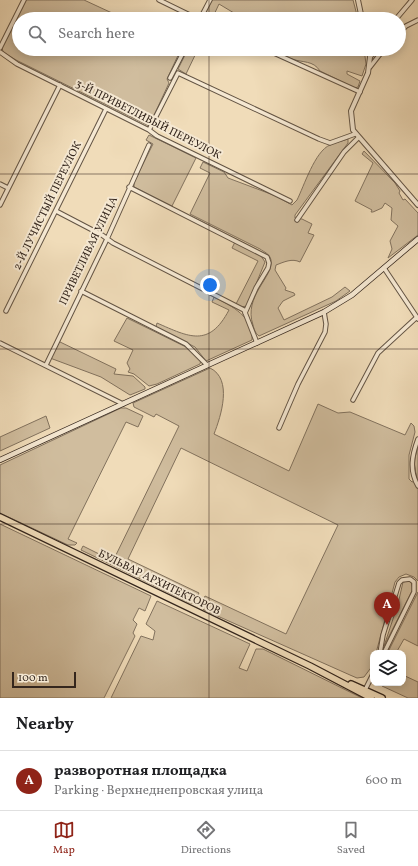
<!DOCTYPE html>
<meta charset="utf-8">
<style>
body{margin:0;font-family:Vollkorn,serif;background:#f6f6f6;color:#202124}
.controls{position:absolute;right:12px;bottom:12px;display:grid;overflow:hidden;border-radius:8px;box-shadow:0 2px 10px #0003}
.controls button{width:36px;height:36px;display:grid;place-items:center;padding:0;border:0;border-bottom:1px solid #e0e0e0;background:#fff;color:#202124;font:20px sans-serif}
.scale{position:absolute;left:12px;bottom:10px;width:64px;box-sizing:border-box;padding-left:4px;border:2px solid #34261d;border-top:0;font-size:11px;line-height:14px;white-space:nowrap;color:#34261d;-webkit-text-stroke:3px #f5e8d2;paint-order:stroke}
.you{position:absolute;left:210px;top:285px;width:14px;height:14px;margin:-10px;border:3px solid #fff;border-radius:50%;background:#1a73e8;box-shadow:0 0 0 6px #1a73e833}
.badge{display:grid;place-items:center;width:26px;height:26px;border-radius:50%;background:#8f2418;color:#fff;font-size:13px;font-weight:700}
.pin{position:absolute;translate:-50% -33px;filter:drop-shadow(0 1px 2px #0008)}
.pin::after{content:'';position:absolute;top:21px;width:14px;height:12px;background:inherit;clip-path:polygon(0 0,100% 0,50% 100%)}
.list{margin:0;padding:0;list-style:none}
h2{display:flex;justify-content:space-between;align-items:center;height:52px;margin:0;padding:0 16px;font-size:17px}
h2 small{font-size:13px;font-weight:400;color:#757577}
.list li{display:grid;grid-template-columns:26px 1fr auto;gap:12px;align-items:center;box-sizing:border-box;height:60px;padding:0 16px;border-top:1px solid #e0e0e0}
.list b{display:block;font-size:15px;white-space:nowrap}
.list p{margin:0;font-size:13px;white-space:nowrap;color:#757577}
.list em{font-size:13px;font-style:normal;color:#757577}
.icon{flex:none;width:22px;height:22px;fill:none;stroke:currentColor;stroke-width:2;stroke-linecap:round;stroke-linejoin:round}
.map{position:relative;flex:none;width:418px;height:698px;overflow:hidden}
.search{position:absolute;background:#fff;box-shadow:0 2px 10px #0003;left:12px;right:12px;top:12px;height:44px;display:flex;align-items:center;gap:10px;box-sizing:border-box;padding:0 14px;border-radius:22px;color:#757577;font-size:15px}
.sheet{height:112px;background:#fff}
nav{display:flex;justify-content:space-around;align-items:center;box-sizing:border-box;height:56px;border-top:1px solid #e0e0e0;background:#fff;font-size:11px;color:#757577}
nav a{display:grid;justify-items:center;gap:2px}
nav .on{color:#8f2418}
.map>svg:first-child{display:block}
.green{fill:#d0bd9e;stroke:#82725e}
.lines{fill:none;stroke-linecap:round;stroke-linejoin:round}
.minor-casing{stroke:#635444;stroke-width:5.5}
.tertiary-casing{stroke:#635444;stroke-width:6}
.secondary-casing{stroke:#34261d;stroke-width:6}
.primary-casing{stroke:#34261d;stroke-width:8}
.minor{stroke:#f5e8d2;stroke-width:3.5}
.tertiary{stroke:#f5e8d2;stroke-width:4}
.secondary{stroke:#f5e8d2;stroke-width:4.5}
.primary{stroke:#f0dcb9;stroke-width:5.5}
.grid{fill:none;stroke:#34261d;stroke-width:1;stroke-opacity:0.55}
.labels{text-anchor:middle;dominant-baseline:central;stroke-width:4;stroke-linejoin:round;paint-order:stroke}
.street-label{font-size:11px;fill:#34261d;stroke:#f5e8d2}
</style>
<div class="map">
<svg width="418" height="698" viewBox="0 0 418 698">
<rect width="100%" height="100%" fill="#f0dcb9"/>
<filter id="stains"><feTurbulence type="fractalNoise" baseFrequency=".005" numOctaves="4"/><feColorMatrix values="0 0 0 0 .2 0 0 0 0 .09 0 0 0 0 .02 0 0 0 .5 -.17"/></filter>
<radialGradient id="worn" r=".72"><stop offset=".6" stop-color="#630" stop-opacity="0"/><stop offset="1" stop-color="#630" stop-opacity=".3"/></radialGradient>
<!-- green -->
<path class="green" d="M 25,0 L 84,0 L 125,19 L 19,19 L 19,49 L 181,49 L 167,79 L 169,83 L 149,126 L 16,60 L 3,52 L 2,47 Z
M 212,0 L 353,0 L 358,19 L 244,19 L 219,4 L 212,19 L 202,19 Z
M 188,49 L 198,49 L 186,74 L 178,69 Z
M 272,49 L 364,49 L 366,64 L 362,76 L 347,71 L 347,74 L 360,81 L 358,87 L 355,88 L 320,71 C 313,60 303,63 292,59 C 285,57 279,52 272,49 Z
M 149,135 L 196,158 L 172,206 L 134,187 L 134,182 L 153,144 L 146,140 Z
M 348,139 L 348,143 L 295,215 L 295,218 L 302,219 L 312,224 L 308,233 L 314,235 L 300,262 C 292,258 284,262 276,265 L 275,270 L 286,288 L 285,290 L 294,293 L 295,295 L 283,301 L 278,308 L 284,320 L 332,297 L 345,287 L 350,291 L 336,301 L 259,336 C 255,333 254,329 253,325 C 243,296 274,277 271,260 C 270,254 264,252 260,249 L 190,214 L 210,173 L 200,168 L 203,162 L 224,172 L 228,178 L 276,196 L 292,205 L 297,200 C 304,186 315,151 330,145 C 336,142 342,141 348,139 Z
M 364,151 L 395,183 L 400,191 L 399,193 L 403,200 L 405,199 L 418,213 L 418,235 L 388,258 L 392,249 L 390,241 L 398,226 L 391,220 L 392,208 L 385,203 L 382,208 L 373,212 L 371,212 L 372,210 L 355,201 L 373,163 L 362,154 Z
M 235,242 L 261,256 L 265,262 L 247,306 L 241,307 L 236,304 L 258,261 L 232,248 Z
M 214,297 C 232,306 254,317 252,340 L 206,361 L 195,347 L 156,327 L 157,323 C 189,337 209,348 229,310 L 212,302 Z
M 127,318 L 186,347 L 201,360 L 200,364 L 157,384 L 149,386 L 134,374 L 128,372 L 130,369 L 127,363 L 133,350 L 114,341 Z
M 58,341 L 116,369 L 114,374 L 133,376 L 145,387 L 145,389 L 130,395 L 101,377 L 50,358 Z
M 210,368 C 233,379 221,416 214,434 L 289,471 L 318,404 L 338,413 L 350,412 L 405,435 L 411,423 L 414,426 L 415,432 L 409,455 L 409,479 L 412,482 L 417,480 L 414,462 L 418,446 L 418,581 L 414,577 L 406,574 L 399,577 L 395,582 L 376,653 L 373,653 L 373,665 L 364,677 L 357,678 L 350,675 L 204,610 L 200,606 L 205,596 L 286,634 L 338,525 L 181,448 L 128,559 L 199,593 L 194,603 L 190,603 L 81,550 L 83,546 L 113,561 L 179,426 L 156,414 L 154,417 L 134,407 L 133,403 Z
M 121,408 L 126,408 L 143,416 L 138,427 L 126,422 L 68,539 L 77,543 L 75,545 L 68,545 L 0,513 L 0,465 Z
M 46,416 L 50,428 L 0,451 L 0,437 Z
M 0,524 L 151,596 L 145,611 L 139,608 L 133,620 L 137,624 L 133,633 L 135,636 L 104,698 L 0,698 Z
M 408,581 L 411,582 L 413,589 L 384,646 L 398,604 L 403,582 Z
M 418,592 L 418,646 L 404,639 L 396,653 L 388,652 Z
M 157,601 L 250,644 L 239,668 L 247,671 L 256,649 L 263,649 L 362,698 L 111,698 L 141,636 L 153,640 L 155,631 L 146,624 Z
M 403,675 L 418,682 L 418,698 L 408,698 L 382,686 L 381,683 L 403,683 Z"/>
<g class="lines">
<defs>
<path id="minor" d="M 159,0 L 198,19
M 200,19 L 210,0
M 396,19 L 412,0
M 399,33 L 406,26 L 418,20
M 0,48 L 24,0
M 265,49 L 360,92
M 0,52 L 17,64 L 149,130 L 157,136 L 290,201
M 370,57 L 377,49
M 370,67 L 384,49
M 170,78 L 185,49
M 149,130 L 178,73 L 319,139 L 330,143 L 355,134
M 0,184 L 8,188
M 129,187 L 267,257 L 269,263 L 268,268 L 256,288 L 245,313
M 0,205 L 60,85
M 56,211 L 102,235 L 113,243 L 244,310 L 257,343
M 297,220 L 344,152 L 358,138
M 384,268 L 418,319
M 81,291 L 186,344 L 207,365
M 6,311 L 106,109
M 0,343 L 123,404
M 46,365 L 107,239 L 149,145
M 353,400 L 378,353 L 417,317
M 279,428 L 298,384 L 325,332 L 326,324 L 324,312
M 418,439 C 412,455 409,470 418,486
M 380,653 L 383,635 L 399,583 L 402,580 L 410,579 L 414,582 L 414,592 L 384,653
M 365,690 L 373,674"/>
<path id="tertiary" d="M 358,0 L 362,19
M 369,49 L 370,57 L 368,73 L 351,111 L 353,130 L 418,205"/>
<path id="secondary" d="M 0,460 L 324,312 L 352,295 L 418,239"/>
<path id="primary" d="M 0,517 L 310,666 L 371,698
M 351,684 L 382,698"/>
</defs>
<!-- minor casing -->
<use href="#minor" class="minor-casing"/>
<!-- tertiary casing -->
<use href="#tertiary" class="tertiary-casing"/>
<!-- secondary casing -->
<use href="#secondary" class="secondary-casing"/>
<!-- primary casing -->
<use href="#primary" class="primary-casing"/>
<!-- minor -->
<use href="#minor" class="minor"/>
<!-- tertiary -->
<use href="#tertiary" class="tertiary"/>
<!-- secondary -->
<use href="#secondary" class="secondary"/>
<!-- primary -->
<use href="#primary" class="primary"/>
</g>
<!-- grid -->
<path class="grid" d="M 209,0 L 209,19M 209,49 L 209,698M 0,174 L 418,174M 0,349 L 418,349M 0,524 L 418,524"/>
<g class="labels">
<!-- street labels -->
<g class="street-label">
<text transform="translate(148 120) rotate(27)">3-Й ПРИВЕТЛИВЫЙ ПЕРЕУЛОК</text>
<text transform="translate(48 206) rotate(-64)">2-Й ЛУЧИСТЫЙ ПЕРЕУЛОК</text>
<text transform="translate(89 251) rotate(-64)">ПРИВЕТЛИВАЯ УЛИЦА</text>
<text transform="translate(159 583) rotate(26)">БУЛЬВАР АРХИТЕКТОРОВ</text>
</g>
</g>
<rect width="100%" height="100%" filter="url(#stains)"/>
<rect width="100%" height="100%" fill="url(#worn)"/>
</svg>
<div class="controls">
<button><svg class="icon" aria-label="layers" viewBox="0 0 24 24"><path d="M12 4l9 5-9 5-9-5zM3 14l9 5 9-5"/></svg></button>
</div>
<div class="scale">100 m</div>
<div class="you"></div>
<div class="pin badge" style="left:387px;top:625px">A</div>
<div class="search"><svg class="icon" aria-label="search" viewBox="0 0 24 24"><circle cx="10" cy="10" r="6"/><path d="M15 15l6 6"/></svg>Search here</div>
</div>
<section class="sheet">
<h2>Nearby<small></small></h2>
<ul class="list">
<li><span class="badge">A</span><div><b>разворотная площадка</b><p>Parking · Верхнеднепровская улица</p></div><em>600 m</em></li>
</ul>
</section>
<nav>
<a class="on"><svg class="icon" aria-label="map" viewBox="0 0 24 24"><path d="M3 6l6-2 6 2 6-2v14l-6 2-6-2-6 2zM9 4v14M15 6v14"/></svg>Map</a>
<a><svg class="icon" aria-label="directions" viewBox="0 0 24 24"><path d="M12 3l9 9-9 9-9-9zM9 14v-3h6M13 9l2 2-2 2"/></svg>Directions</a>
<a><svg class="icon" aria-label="saved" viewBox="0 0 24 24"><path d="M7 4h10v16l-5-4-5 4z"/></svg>Saved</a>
</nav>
